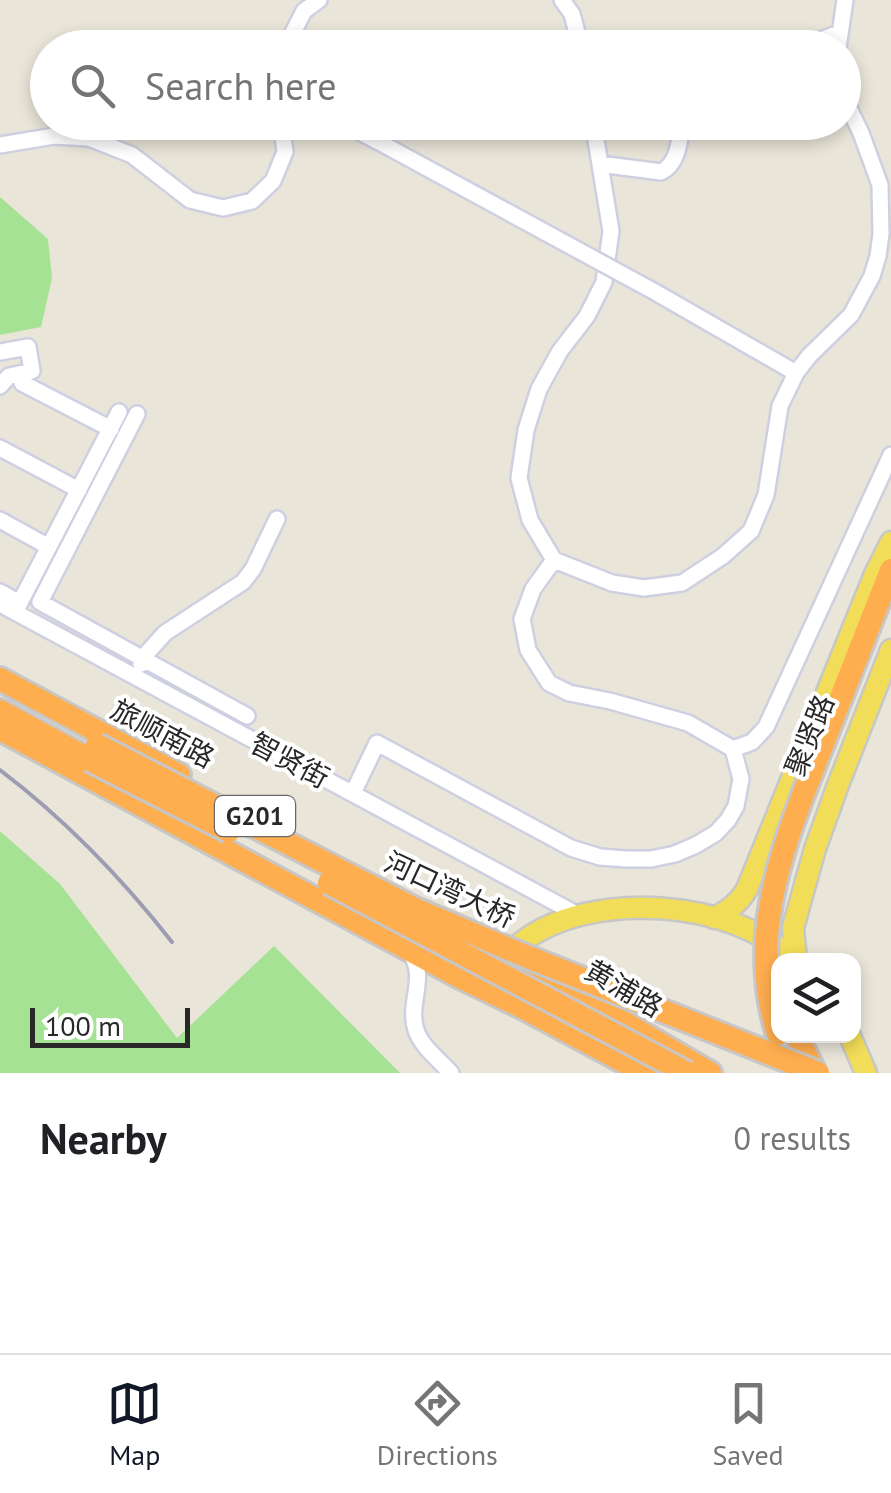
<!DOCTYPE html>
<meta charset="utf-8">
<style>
body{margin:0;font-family:"PT Sans","Noto Sans SC",sans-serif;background:#f6f6f6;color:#202124}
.controls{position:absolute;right:30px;bottom:30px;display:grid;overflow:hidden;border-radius:20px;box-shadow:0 5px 15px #0003}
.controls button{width:90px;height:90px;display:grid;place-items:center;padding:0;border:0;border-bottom:2px solid #e0e0e0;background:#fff;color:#202124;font:50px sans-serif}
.scale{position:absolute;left:30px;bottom:25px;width:160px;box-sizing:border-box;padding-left:10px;border:5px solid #282828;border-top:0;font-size:28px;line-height:35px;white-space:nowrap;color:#282828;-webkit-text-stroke:8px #fff;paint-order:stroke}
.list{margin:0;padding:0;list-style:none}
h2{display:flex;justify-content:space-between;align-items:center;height:130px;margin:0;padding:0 40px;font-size:42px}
h2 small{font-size:32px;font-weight:400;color:#757577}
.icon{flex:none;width:55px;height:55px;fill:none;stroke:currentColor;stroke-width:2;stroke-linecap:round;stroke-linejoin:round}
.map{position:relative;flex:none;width:891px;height:1073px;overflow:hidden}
.search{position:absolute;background:#fff;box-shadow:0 5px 15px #0003;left:30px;right:30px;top:30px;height:110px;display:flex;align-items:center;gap:25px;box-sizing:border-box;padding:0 35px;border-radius:55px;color:#757577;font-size:38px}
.sheet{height:280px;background:#fff}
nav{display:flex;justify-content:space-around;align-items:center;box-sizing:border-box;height:140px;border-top:2px solid #e0e0e0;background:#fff;font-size:28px;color:#757577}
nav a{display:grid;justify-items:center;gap:5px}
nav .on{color:#111827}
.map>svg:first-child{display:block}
.green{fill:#a6e294}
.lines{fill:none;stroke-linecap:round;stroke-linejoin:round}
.minor-casing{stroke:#ced0e1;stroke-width:20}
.major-casing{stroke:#c7c7c7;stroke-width:25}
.highway-casing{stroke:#c7c7c7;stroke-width:28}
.minor{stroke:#fff;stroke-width:15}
.major{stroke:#f1dd57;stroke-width:20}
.highway{stroke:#ffae4f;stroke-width:22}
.rail{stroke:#9c9db2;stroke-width:4}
.minor-bridge-casing{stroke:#ced0e1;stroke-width:20;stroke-linecap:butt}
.highway-bridge-casing{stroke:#c7c7c7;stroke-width:28;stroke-linecap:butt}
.minor-bridge{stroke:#fff;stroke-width:15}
.highway-bridge{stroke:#ffae4f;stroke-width:22}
.labels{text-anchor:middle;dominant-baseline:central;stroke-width:8;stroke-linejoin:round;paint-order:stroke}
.shield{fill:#fff;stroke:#686868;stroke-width:2.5}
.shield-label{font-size:25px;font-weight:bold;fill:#282828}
.street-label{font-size:28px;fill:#282828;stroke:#fff}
</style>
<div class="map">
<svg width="891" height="1073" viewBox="0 0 891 1073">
<rect width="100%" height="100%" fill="#eae5d9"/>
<!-- green -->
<path class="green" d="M 0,197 L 48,239 L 52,278 L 41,327 L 0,335 Z
M 0,831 L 60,884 L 177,1038 L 274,946 L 400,1073 L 0,1073 Z"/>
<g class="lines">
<defs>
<path id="minor" d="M 562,0 L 572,14 L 581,48
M 285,48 L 304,11 L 319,0
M 800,48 L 839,33
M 838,48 L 845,0
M 341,122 L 379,142
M 593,122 L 611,231 L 604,282 L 587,316 L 560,351 L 539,389 L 526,430 L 519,478 L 530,520 L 554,560 L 612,583 L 644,588 L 682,583 L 723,556 L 751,531 L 766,495 L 780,406 L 796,373 L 809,356 L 851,315 L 872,276 L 878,256 L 881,234 L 880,185 L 861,133 L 844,98
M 0,145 L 54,136 L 89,138 L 132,155 L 190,200 L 223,208 L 252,201 L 273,181 L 285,152 L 281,122
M 600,164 L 661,172 C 678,164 680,140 682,122
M 655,292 L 796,373
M 0,352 L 28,347 L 32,371 L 9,376 L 0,386
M 22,383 L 111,429
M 137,414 L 40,602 L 247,716
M 0,448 L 79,490
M 0,520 L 49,547
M 0,592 L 20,603
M 0,604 L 580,916
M 15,612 L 119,412
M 141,664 L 147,653 L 165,633 L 243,582 L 253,569 L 277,519
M 733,749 L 752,742 L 766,727 L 891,455
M 353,793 L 377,743 L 571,848 L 600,857 L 626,859 L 651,859 L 675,854 L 696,845 L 716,833 L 728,820 L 736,806 L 741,779 L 733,749 L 688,723 L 610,701 L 569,693 L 549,683 L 528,650 L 522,619 L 533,589 L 554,560
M 410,953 C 428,977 407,1003 416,1030 C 421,1046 439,1060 451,1073"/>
<path id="major" d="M 714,918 C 729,910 739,903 747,889 L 875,574 L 891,542
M 796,961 L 793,928 L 815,849 L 838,785 L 891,650
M 489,984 C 498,968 508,954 522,942 C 590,889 735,899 794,961
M 850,1036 L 866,1073"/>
<path id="highway" d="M 0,679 L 179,775
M 0,711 L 90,760
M 0,729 L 460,977 L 520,1006 L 645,1073
M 811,774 L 891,570
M 519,961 L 710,1073
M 797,1036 L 815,1073"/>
</defs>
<!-- minor casing -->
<use href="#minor" class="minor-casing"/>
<!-- major casing -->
<use href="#major" class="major-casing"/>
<!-- highway casing -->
<use href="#highway" class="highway-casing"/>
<!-- minor -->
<use href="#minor" class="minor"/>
<!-- major -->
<use href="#major" class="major"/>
<!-- highway -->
<use href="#highway" class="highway"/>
<!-- rail -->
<path class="rail" d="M 0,770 C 66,820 121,877 172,942"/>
<defs>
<path id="minor-bridge" d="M 379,142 L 655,292"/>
<path id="highway-bridge" d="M 97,745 L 415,909 L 523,955 L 818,1073
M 90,760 L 229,831
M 329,883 L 687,1073
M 778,1034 C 749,944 778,858 811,774"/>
</defs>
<!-- minor-bridge casing -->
<use href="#minor-bridge" class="minor-bridge-casing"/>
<!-- highway-bridge casing -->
<use href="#highway-bridge" class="highway-bridge-casing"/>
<!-- minor-bridge -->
<use href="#minor-bridge" class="minor-bridge"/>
<!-- highway-bridge -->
<use href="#highway-bridge" class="highway-bridge"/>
</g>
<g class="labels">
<!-- shield labels -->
<rect class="shield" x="215" y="796" width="80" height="40" rx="8"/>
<g class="shield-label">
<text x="255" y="816">G201</text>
</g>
<!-- street labels -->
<g class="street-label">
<text transform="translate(163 733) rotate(28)">旅顺南路</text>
<text transform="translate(809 735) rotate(-68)">聚贤路</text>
<text transform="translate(290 760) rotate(28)">智贤街</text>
<text transform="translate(450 889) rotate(25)">河口湾大桥</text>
<text transform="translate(624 988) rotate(30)">黄浦路</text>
</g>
</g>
</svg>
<div class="controls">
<button><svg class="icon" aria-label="layers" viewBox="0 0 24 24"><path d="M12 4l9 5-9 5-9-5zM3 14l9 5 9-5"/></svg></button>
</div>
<div class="scale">100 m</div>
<div class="search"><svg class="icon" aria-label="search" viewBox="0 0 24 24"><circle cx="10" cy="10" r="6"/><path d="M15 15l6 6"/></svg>Search here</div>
</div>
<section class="sheet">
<h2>Nearby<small>0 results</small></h2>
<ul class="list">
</ul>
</section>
<nav>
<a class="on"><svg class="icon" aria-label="map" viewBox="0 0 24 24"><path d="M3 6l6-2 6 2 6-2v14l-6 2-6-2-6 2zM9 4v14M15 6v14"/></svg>Map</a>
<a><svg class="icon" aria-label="directions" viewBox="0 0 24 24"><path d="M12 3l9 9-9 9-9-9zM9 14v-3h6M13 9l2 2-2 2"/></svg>Directions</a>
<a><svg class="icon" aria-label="saved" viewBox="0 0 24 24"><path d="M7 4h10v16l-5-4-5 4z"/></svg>Saved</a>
</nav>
